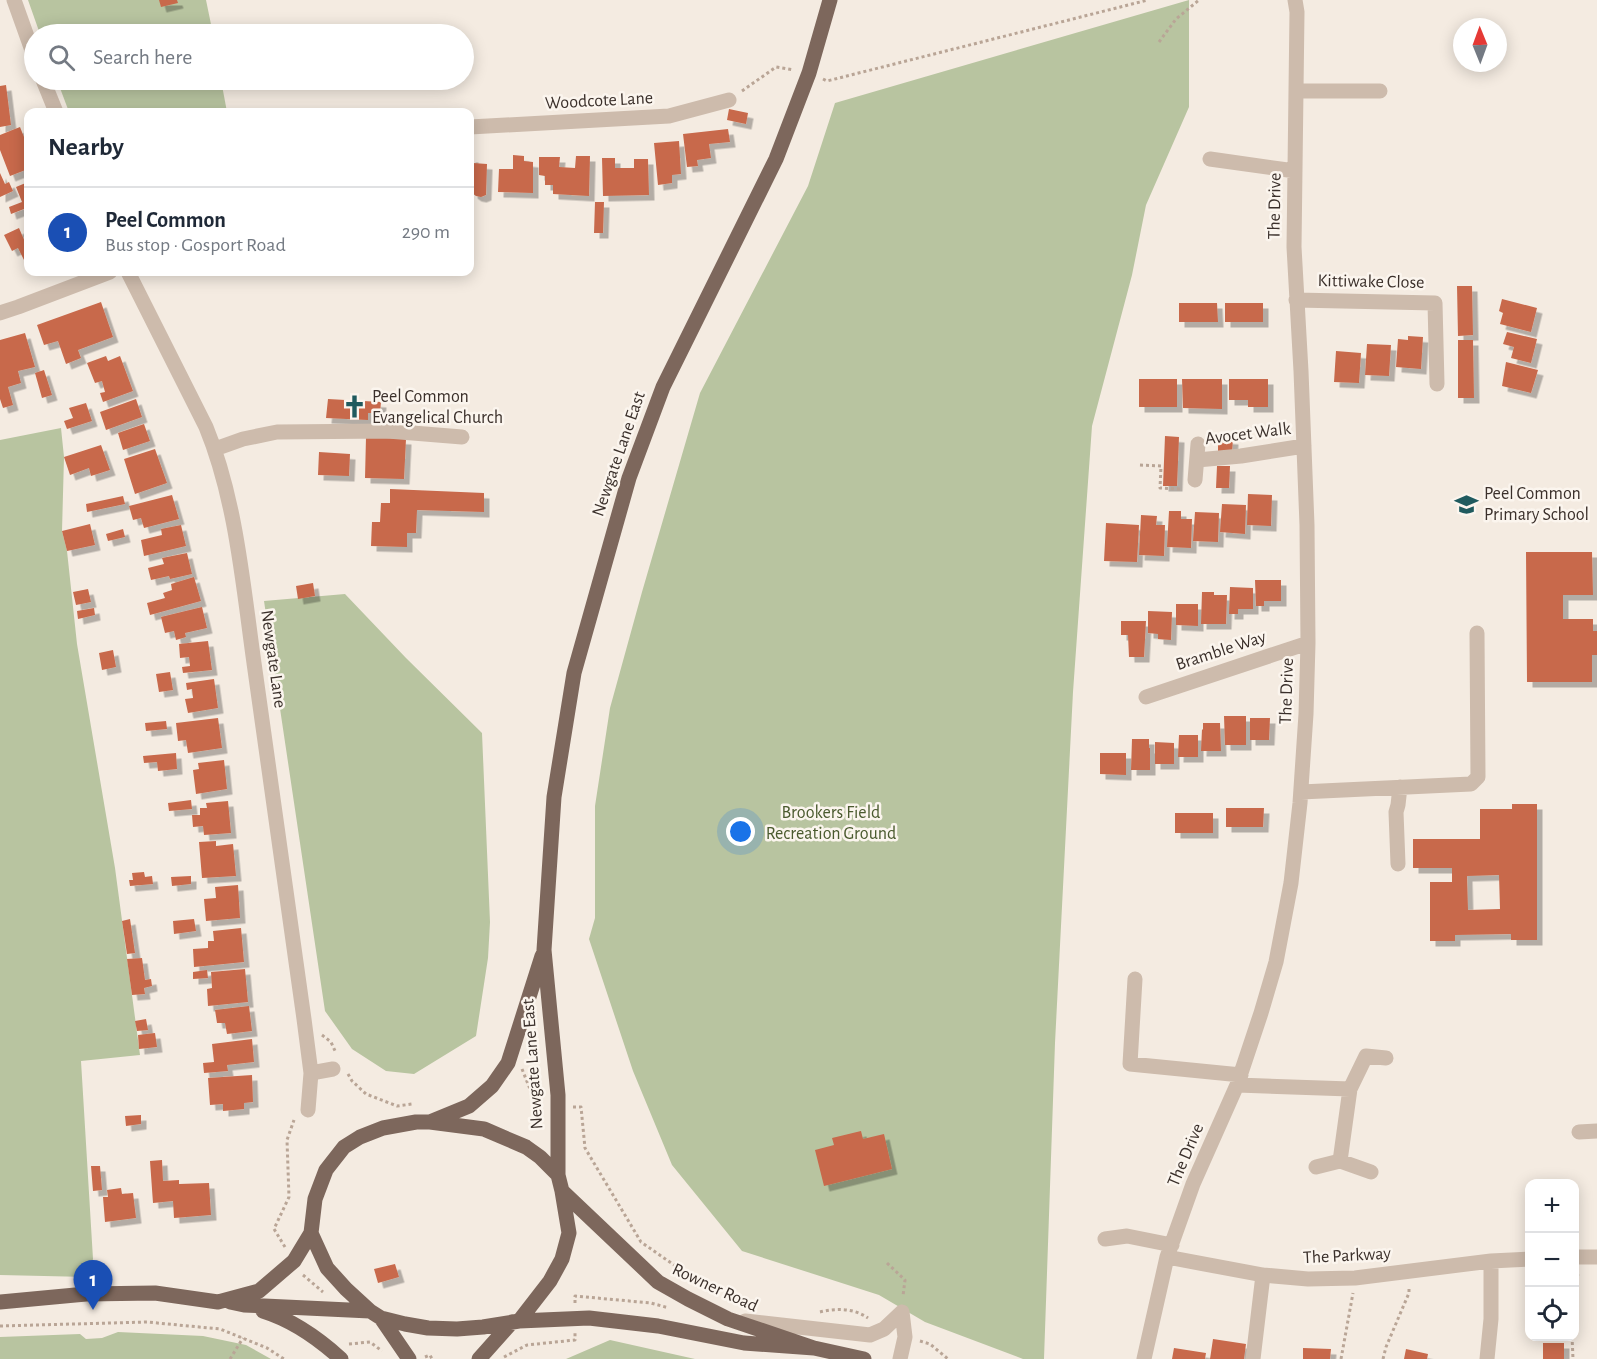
<!DOCTYPE html>
<meta charset="utf-8">
<style>
body{margin:0;font-family:"Alegreya Sans",sans-serif;background:#f6f6f7;color:#1f2937}
.controls{position:absolute;right:18px;bottom:18px;display:grid;overflow:hidden;border-radius:12px;box-shadow:0 3px 15px #0003}
.controls button{width:54px;height:54px;display:grid;place-items:center;padding:0;border:0;border-bottom:2px solid #e0e1e3;background:#fff;color:#1f2937;font:30px sans-serif}
.compass{position:absolute;left:1453px;top:18px;width:54px;height:54px;border-radius:50%;background:#fff;box-shadow:0 3px 15px #0003;rotate:359deg}
.you{position:absolute;left:741px;top:832px;width:21px;height:21px;margin:-15px;border:4px solid #fff;border-radius:50%;background:#1a73e8;box-shadow:0 0 0 9px #1a73e833}
.badge{display:grid;place-items:center;width:39px;height:39px;border-radius:50%;background:#1f5a5e;color:#fff;font-size:20px;font-weight:700}
.pin{position:absolute;translate:-50% -50px;filter:drop-shadow(0 2px 3px #0008)}
.pin::after{content:'';position:absolute;top:32px;width:21px;height:18px;background:inherit;clip-path:polygon(0 0,100% 0,50% 100%)}
.list{margin:0;padding:0;list-style:none}
h2{display:flex;justify-content:space-between;align-items:center;height:78px;margin:0;padding:0 24px;font-size:26px}
h2 small{font-size:20px;font-weight:400;color:#747a83}
.list li{display:grid;grid-template-columns:39px 1fr auto;gap:18px;align-items:center;box-sizing:border-box;height:90px;padding:0 24px;border-top:2px solid #e0e1e3}
.list b{display:block;font-size:22px;white-space:nowrap}
.list p{margin:0;font-size:20px;white-space:nowrap;color:#747a83}
.list em{font-size:20px;font-style:normal;color:#747a83}
.icon{flex:none;width:33px;height:33px;fill:none;stroke:currentColor;stroke-width:2;stroke-linecap:round;stroke-linejoin:round}
.map{position:relative;flex:none;width:1597px;height:1359px;overflow:hidden}
.search{position:absolute;background:#fff;box-shadow:0 3px 15px #0003;left:24px;top:24px;width:450px;height:66px;display:flex;align-items:center;gap:15px;box-sizing:border-box;padding:0 21px;border-radius:33px;color:#747a83;font-size:22px}
.panel{position:absolute;background:#fff;box-shadow:0 3px 15px #0003;left:24px;top:108px;width:450px;height:168px;border-radius:12px}
.map>svg:first-child{display:block}
.green{fill:#b8c4a0}
.building{fill:#c8694b;fill-rule:evenodd;filter:url(#shadow)}
.lines{fill:none;stroke-linecap:round;stroke-linejoin:round}
.path{stroke:#b9a596;stroke-width:3;stroke-dasharray:3 3;stroke-linecap:butt}
.minor{stroke:#cdbbac;stroke-width:15}
.major{stroke:#7d675c;stroke-width:15}
.labels{text-anchor:middle;dominant-baseline:central;stroke-width:5;stroke-linejoin:round;paint-order:stroke}
.street-label{font-size:18px;fill:#3b302b;stroke:#fbf5ee}
.poi-label{font-size:18px;fill:#3b302b;stroke:#fbf5ee;text-anchor:start}
.park-label{font-size:18px;fill:#4a5a2e;stroke:#fbf5ee}
</style>
<div class="map">
<svg width="1597" height="1359" viewBox="0 0 1597 1359">
<defs>
<filter id="shadow"><feDropShadow dx="5.5" dy="5.5" stdDeviation="0" flood-color="#0004"/></filter>
</defs>
<rect width="100%" height="100%" fill="#f4ebe1"/>
<!-- green -->
<path class="green" d="M 28,0 L 206,0 L 213,34 L 40,34 Z
M 1189,0 L 1189,107 L 1146,205 L 1132,275 L 1092,426 L 1073,692 L 1055,1043 L 1044,1359 L 1023,1359 L 925,1322 L 879,1295 L 742,1251 L 672,1165 L 633,1071 L 589,939 L 595,918 L 595,806 L 610,708 L 642,592 L 700,393 L 808,186 L 835,103 Z
M 57,80 L 221,80 L 227,112 L 69,112 Z
M 61,428 L 64,457 L 62,531 L 67,551 L 77,644 L 115,868 L 140,1055 L 81,1061 L 93,1259 L 88,1277 L 0,1275 L 0,440 Z
M 345,594 L 406,658 L 482,733 L 490,922 L 488,958 L 476,1036 L 414,1074 L 386,1071 L 352,1049 L 325,1011 L 264,601 Z
M 118,1332 L 203,1336 L 246,1345 L 271,1359 L 0,1359 L 0,1337 L 80,1334 L 86,1339 L 102,1338 Z
M 610,1340 L 695,1359 L 566,1359 Z"/>
<!-- building -->
<path class="building" d="M 159,0 L 177,0 L 178,3 L 161,7 Z
M 6,85 L 11,125 L 0,127 L 0,86 Z
M 729,109 L 748,113 L 746,124 L 727,120 Z
M 20,127 L 26,142 L 28,141 L 28,169 L 10,176 L 0,150 L 0,135 Z
M 728,129 L 730,142 L 709,144 L 711,158 L 697,160 L 698,166 L 687,167 L 683,134 Z
M 679,141 L 681,174 L 672,175 L 672,183 L 658,185 L 654,143 Z
M 513,155 L 524,156 L 524,161 L 533,162 L 533,193 L 498,192 L 499,169 L 513,169 Z
M 576,156 L 590,156 L 589,196 L 553,194 L 553,185 L 545,185 L 545,176 L 539,175 L 539,157 L 560,157 L 559,167 L 575,168 Z
M 470,157 L 473,157 L 473,163 L 487,164 L 486,195 L 481,197 L 476,196 L 472,193 L 473,184 L 470,184 Z
M 602,158 L 615,158 L 615,168 L 634,168 L 634,159 L 648,159 L 649,195 L 603,196 Z
M 0,173 L 5,184 L 9,182 L 13,191 L 0,197 Z
M 28,182 L 28,219 L 24,209 L 11,214 L 9,207 L 22,202 L 16,187 Z
M 595,202 L 604,202 L 603,233 L 594,233 Z
M 19,228 L 28,249 L 28,258 L 24,260 L 18,248 L 12,251 L 4,235 Z
M 1457,286 L 1472,286 L 1473,335 L 1458,336 Z
M 1502,299 L 1537,308 L 1531,332 L 1500,324 L 1503,313 L 1499,311 Z
M 101,302 L 113,337 L 78,350 L 81,358 L 66,364 L 58,341 L 44,345 L 37,325 Z
M 1179,303 L 1217,303 L 1218,322 L 1179,322 Z
M 1225,303 L 1263,303 L 1263,322 L 1225,322 Z
M 1507,332 L 1537,339 L 1531,363 L 1511,358 L 1514,347 L 1503,344 Z
M 25,333 L 35,367 L 18,371 L 21,383 L 8,387 L 13,405 L 3,408 L 0,399 L 0,340 Z
M 1408,336 L 1423,337 L 1421,369 L 1396,367 L 1398,339 L 1408,340 Z
M 1458,340 L 1473,340 L 1474,398 L 1458,398 Z
M 1367,344 L 1391,345 L 1389,376 L 1365,375 Z
M 1336,351 L 1361,353 L 1359,383 L 1334,382 Z
M 106,356 L 108,361 L 120,356 L 133,391 L 103,402 L 100,393 L 105,392 L 102,381 L 95,383 L 87,363 Z
M 1506,362 L 1538,370 L 1531,393 L 1502,386 Z
M 44,370 L 52,395 L 42,398 L 35,373 Z
M 1139,379 L 1177,379 L 1177,407 L 1139,407 Z
M 1182,379 L 1222,379 L 1222,409 L 1183,408 Z
M 1229,379 L 1268,379 L 1268,407 L 1248,407 L 1248,400 L 1229,400 Z
M 136,399 L 142,417 L 106,430 L 100,412 Z
M 328,399 L 381,402 L 380,413 L 368,413 L 368,420 L 326,418 Z
M 86,403 L 92,421 L 67,429 L 64,421 L 73,418 L 69,408 Z
M 144,424 L 150,441 L 123,450 L 118,433 Z
M 1165,436 L 1179,437 L 1177,486 L 1163,486 Z
M 366,437 L 406,439 L 404,479 L 365,478 Z
M 1218,438 L 1233,439 L 1232,452 L 1218,451 Z
M 101,445 L 110,470 L 91,476 L 89,468 L 70,475 L 64,457 Z
M 155,449 L 167,483 L 135,494 L 124,459 Z
M 319,452 L 350,454 L 349,476 L 318,475 Z
M 1217,466 L 1230,466 L 1229,488 L 1216,488 Z
M 390,489 L 484,493 L 484,512 L 417,510 L 416,533 L 407,533 L 407,547 L 371,546 L 372,522 L 380,522 L 381,503 L 390,503 Z
M 1248,494 L 1272,495 L 1271,526 L 1247,525 Z
M 172,495 L 179,519 L 144,528 L 141,518 L 133,520 L 129,506 Z
M 123,496 L 125,504 L 87,512 L 86,504 Z
M 1222,504 L 1246,505 L 1245,534 L 1220,532 Z
M 1169,511 L 1181,511 L 1181,519 L 1192,519 L 1191,548 L 1167,547 Z
M 1195,512 L 1219,513 L 1218,542 L 1193,541 Z
M 1141,515 L 1157,516 L 1156,525 L 1165,525 L 1164,556 L 1139,555 Z
M 1106,523 L 1139,525 L 1137,562 L 1104,561 Z
M 90,524 L 95,545 L 67,551 L 62,531 Z
M 181,525 L 186,546 L 144,556 L 141,540 L 162,535 L 161,529 Z
M 123,529 L 125,537 L 108,541 L 106,534 Z
M 1526,552 L 1592,552 L 1593,595 L 1563,595 L 1563,619 L 1593,619 L 1593,631 L 1597,631 L 1597,655 L 1592,655 L 1592,682 L 1527,682 Z
M 187,553 L 192,574 L 170,579 L 169,576 L 151,580 L 148,568 L 164,564 L 162,558 Z
M 194,577 L 201,601 L 150,615 L 147,603 L 165,598 L 163,593 L 172,590 L 171,584 Z
M 1255,580 L 1281,580 L 1281,601 L 1264,601 L 1264,606 L 1256,606 Z
M 313,583 L 315,596 L 298,599 L 296,586 Z
M 1230,587 L 1253,588 L 1253,609 L 1238,609 L 1238,614 L 1229,614 Z
M 88,589 L 91,602 L 76,605 L 73,592 Z
M 1202,592 L 1214,592 L 1214,595 L 1227,595 L 1226,624 L 1201,624 Z
M 1176,604 L 1198,604 L 1198,626 L 1176,625 Z
M 202,607 L 207,628 L 185,633 L 186,637 L 176,640 L 174,631 L 165,633 L 161,617 Z
M 94,608 L 95,615 L 78,619 L 77,611 Z
M 1148,611 L 1172,612 L 1171,640 L 1158,639 L 1158,634 L 1148,633 Z
M 1121,621 L 1146,621 L 1144,657 L 1129,657 L 1128,635 L 1121,635 Z
M 208,641 L 212,670 L 183,673 L 182,667 L 190,666 L 189,657 L 180,658 L 179,644 Z
M 113,650 L 116,667 L 102,670 L 99,653 Z
M 170,672 L 173,690 L 159,692 L 156,674 Z
M 214,679 L 218,708 L 188,713 L 185,699 L 193,698 L 192,689 L 187,690 L 186,683 Z
M 1224,716 L 1246,716 L 1246,745 L 1225,745 Z
M 218,718 L 222,748 L 188,753 L 186,740 L 178,741 L 176,723 Z
M 1250,718 L 1270,718 L 1269,740 L 1250,740 Z
M 166,721 L 167,729 L 146,731 L 145,723 Z
M 1203,723 L 1220,723 L 1221,751 L 1201,751 L 1202,729 L 1203,730 Z
M 1179,735 L 1198,735 L 1198,757 L 1178,757 Z
M 1132,739 L 1149,739 L 1149,748 L 1150,748 L 1150,770 L 1131,770 Z
M 1155,742 L 1174,743 L 1174,764 L 1155,764 Z
M 176,753 L 177,769 L 158,771 L 157,762 L 144,763 L 143,756 Z
M 1100,753 L 1126,753 L 1126,775 L 1100,774 Z
M 224,760 L 227,789 L 196,794 L 193,770 L 199,769 L 198,763 Z
M 191,800 L 192,809 L 169,811 L 168,803 Z
M 228,801 L 231,833 L 204,835 L 203,826 L 193,827 L 192,815 L 200,815 L 200,808 L 207,808 L 206,803 Z
M 1512,804 L 1537,804 L 1537,940 L 1511,940 L 1511,934 L 1455,935 L 1455,941 L 1430,941 L 1430,882 L 1452,882 L 1452,868 L 1413,868 L 1413,839 L 1480,839 L 1480,809 L 1512,809 ZM 1499,875 L 1500,909 L 1468,910 L 1467,876 Z
M 1226,808 L 1264,808 L 1263,827 L 1226,827 Z
M 1175,813 L 1213,813 L 1213,833 L 1175,833 Z
M 216,841 L 216,846 L 233,844 L 236,876 L 202,878 L 199,842 Z
M 144,872 L 145,877 L 152,876 L 153,884 L 130,886 L 129,880 L 133,880 L 132,873 Z
M 191,876 L 191,884 L 172,886 L 171,877 Z
M 238,885 L 240,918 L 206,921 L 204,899 L 216,898 L 215,887 Z
M 130,919 L 135,953 L 127,954 L 122,921 Z
M 194,919 L 196,931 L 174,934 L 173,921 Z
M 241,928 L 244,962 L 194,967 L 193,949 L 208,948 L 208,941 L 214,941 L 213,931 Z
M 142,958 L 145,980 L 151,979 L 152,986 L 144,988 L 145,994 L 132,995 L 127,959 Z
M 245,969 L 248,1002 L 208,1006 L 207,989 L 212,988 L 211,972 Z
M 207,970 L 208,978 L 193,979 L 193,972 Z
M 249,1006 L 252,1031 L 227,1034 L 225,1023 L 217,1023 L 215,1010 Z
M 146,1019 L 148,1030 L 137,1031 L 135,1021 Z
M 155,1033 L 157,1047 L 139,1049 L 138,1035 Z
M 252,1039 L 254,1062 L 227,1065 L 228,1071 L 204,1073 L 203,1063 L 214,1062 L 212,1044 Z
M 252,1075 L 253,1102 L 244,1103 L 244,1109 L 223,1111 L 223,1104 L 210,1105 L 208,1078 Z
M 141,1115 L 141,1124 L 126,1126 L 125,1116 Z
M 861,1131 L 863,1139 L 884,1134 L 892,1169 L 824,1186 L 815,1150 L 834,1145 L 832,1138 Z
M 162,1160 L 163,1181 L 179,1180 L 179,1184 L 209,1183 L 211,1215 L 174,1218 L 173,1201 L 153,1203 L 150,1161 Z
M 91,1166 L 100,1166 L 102,1190 L 93,1191 Z
M 121,1188 L 122,1194 L 133,1193 L 136,1218 L 105,1222 L 103,1197 L 108,1197 L 107,1190 Z
M 395,1264 L 399,1277 L 378,1283 L 374,1269 Z
M 1213,1339 L 1246,1344 L 1244,1359 L 1210,1359 Z
M 1543,1343 L 1564,1343 L 1564,1359 L 1543,1359 Z
M 1174,1348 L 1206,1353 L 1205,1359 L 1172,1359 Z
M 1303,1348 L 1331,1349 L 1330,1359 L 1303,1359 Z
M 1406,1349 L 1428,1354 L 1427,1359 L 1404,1359 Z"/>
<g class="lines">
<!-- path -->
<path class="path" d="M 1159,42 L 1176,19 L 1199,0
M 823,79 L 827,81 L 1148,0
M 742,91 L 776,67 L 794,70
M 1140,465 L 1161,466 L 1160,488 L 1181,489
M 322,1035 L 331,1042 L 336,1053
M 522,1069 L 538,1109 L 542,1109
M 348,1074 L 352,1081 L 366,1094 L 397,1106 L 412,1104
M 573,1107 L 581,1107 L 585,1148 L 641,1242 L 707,1288
M 285,1247 L 274,1229 L 289,1197 L 287,1140 L 294,1120
M 887,1263 L 905,1280 L 903,1296
M 303,1275 L 323,1292
M 1574,1301 L 1578,1273
M 575,1303 L 575,1296 L 651,1303 L 669,1308
M 820,1312 C 836,1308 854,1308 868,1318
M 0,1326 L 147,1322 L 220,1329 L 267,1348 L 284,1359
M 1572,1336 L 1573,1359
M 920,1341 L 930,1344 L 948,1359
M 349,1344 L 370,1342 L 382,1351
M 425,1357 L 430,1355 L 432,1359
M 504,1357 L 527,1345 L 575,1340 L 575,1333
M 230,1359 L 243,1338
M 1341,1359 L 1353,1293
M 1383,1359 L 1386,1347 L 1409,1293 L 1409,1289"/>
<!-- minor -->
<path class="minor" d="M 14,0 L 34,56
M 43,80 L 56,112
M 1296,91 L 1380,91
M 470,127 L 669,116 L 729,100
M 1210,159 L 1295,171
M 128,272 L 206,427 C 236,500 243,585 254,663 C 271,782 288,901 304,1019 L 311,1073 L 308,1110
M 1296,300 L 1435,303 L 1437,384
M 0,313 L 18,307 L 110,272
M 215,449 L 243,439 L 277,432 L 388,431 L 462,437
M 1197,460 L 1241,456 L 1304,446
M 1195,480 L 1198,444
M 1146,697 L 1308,643
M 1301,792 L 1471,784 L 1478,777 L 1477,633
M 1398,864 L 1396,812 L 1398,805 L 1400,787
M 1135,979 L 1130,1064 L 1241,1075
M 311,1073 L 333,1069
M 1237,1085 L 1350,1089
M 1579,1132 L 1597,1131
M 1340,1161 L 1350,1089 L 1366,1056 L 1386,1058
M 1316,1167 L 1340,1161 L 1371,1172
M 1105,1239 L 1127,1236 L 1172,1245
M 1167,1257 L 1263,1275 L 1308,1279 L 1355,1278 L 1491,1261 L 1530,1259
M 1574,1257 L 1597,1257
M 745,1321 L 870,1335 L 884,1329 L 902,1312
M 900,1359 L 905,1337 L 902,1312
M 1144,1359 L 1167,1257 L 1193,1184 L 1237,1085 L 1261,1013 L 1276,962 L 1291,883 L 1300,803 L 1306,714 L 1308,643 L 1307,525 L 1301,371 L 1294,247 L 1297,12 L 1295,0
M 1253,1359 L 1263,1275
M 1487,1359 L 1491,1319 L 1491,1261"/>
<!-- major -->
<path class="major" d="M 430,1122 L 469,1106 L 492,1086 L 508,1063 L 542,956
M 558,1175 L 558,1095 L 544,950 L 554,797 L 574,673 L 629,478 L 663,387 L 776,159 L 809,73 L 830,0
M 562,1191 L 658,1282 L 688,1299 L 728,1319 L 814,1348 L 864,1359
M 0,1302 L 86,1294 L 155,1293 L 218,1302 L 259,1291 L 294,1261 L 311,1233
M 230,1302 L 244,1305 L 370,1311
M 263,1311 C 292,1320 318,1338 341,1359
M 381,1318 L 409,1359
M 519,1321 L 550,1281 L 562,1259 L 569,1233 L 562,1191 L 558,1175 L 540,1157 L 526,1147 L 484,1129 L 430,1122 L 416,1122 L 383,1128 L 360,1137 L 344,1147 L 326,1170 L 315,1199 L 311,1233 L 327,1268 L 346,1289 L 370,1311 L 381,1318 L 405,1324 L 428,1328 L 457,1329 L 483,1327 L 519,1321 L 589,1318 L 658,1326 L 744,1343 L 814,1348
M 479,1359 L 512,1322"/>
</g>
<!-- icons -->
<defs>
<symbol id="church-bare" viewBox="-9 -9 18 18"><path d="M-1.2-6h2.4v3.5h3.3v2.4h-3.3V6h-2.4V-.1h-3.3v-2.4h3.3Z" fill="#1f5a5e" stroke="#fbf5ee" stroke-width="2.5" paint-order="stroke"/></symbol>
<symbol id="school-bare" viewBox="-9 -9 18 18"><path d="M0-5L7-2L0 1L-7-2ZM-4 1L0 2.5L4 1V4Q0 6-4 4Z" fill="#1f5a5e" stroke="#fbf5ee" stroke-width="2.5" paint-order="stroke"/></symbol>
</defs>
<g fill-rule="evenodd">
<use href="#church-bare" x="338" y="390" width="33" height="33"/>
<use href="#school-bare" x="1450" y="488" width="33" height="33"/>
</g>
<g class="labels">
<!-- street labels -->
<g class="street-label">
<text transform="translate(599 101) rotate(-3)">Woodcote Lane</text>
<text transform="translate(1275 206) rotate(-89)">The Drive</text>
<text transform="translate(1371 282) rotate(1)">Kittiwake Close</text>
<text transform="translate(1248 434) rotate(-7)">Avocet Walk</text>
<text transform="translate(619 454) rotate(-71)">Newgate Lane East</text>
<text transform="translate(1221 651) rotate(-18)">Bramble Way</text>
<text transform="translate(273 659) rotate(82)">Newgate Lane</text>
<text transform="translate(1287 691) rotate(-88)">The Drive</text>
<text transform="translate(533 1064) rotate(-94)">Newgate Lane East</text>
<text transform="translate(1186 1155) rotate(-67)">The Drive</text>
<text transform="translate(1347 1256) rotate(-3)">The Parkway</text>
<text transform="translate(715 1288) rotate(25)">Rowner Road</text>
</g>
<!-- poi labels -->
<g class="poi-label">
<text x="372" y="397">Peel Common<tspan x="372" dy="21">Evangelical Church</tspan></text>
<text x="1484" y="494">Peel Common<tspan x="1484" dy="21">Primary School</tspan></text>
</g>
<!-- park labels -->
<g class="park-label">
<text x="831" y="813">Brookers Field<tspan x="831" dy="21">Recreation Ground</tspan></text>
</g>
</g>
</svg>
<div class="controls">
<button>+</button>
<button>−</button>
<button><svg class="icon" aria-label="locate" viewBox="0 0 24 24"><circle cx="12" cy="12" r="6"/><path d="M12 2v4M12 18v4M2 12h4M18 12h4"/></svg></button>
</div>
<svg class="compass" viewBox="-18 -18 36 36"><path d="M0-13l5 13h-10z" fill="#e53935"/><path d="M0 13l5-13h-10z" fill="#747a83"/></svg>
<div class="you"></div>
<div class="pin badge" style="left:93px;top:1310px;background:#1a4fb4">1</div>
<div class="search"><svg class="icon" aria-label="search" viewBox="0 0 24 24"><circle cx="10" cy="10" r="6"/><path d="M15 15l6 6"/></svg>Search here</div>
<section class="panel">
<h2>Nearby<small></small></h2>
<ul class="list">
<li><span class="badge" style="background:#1a4fb4">1</span><div><b>Peel Common</b><p>Bus stop · Gosport Road</p></div><em>290 m</em></li>
</ul>
</section>
</div>
